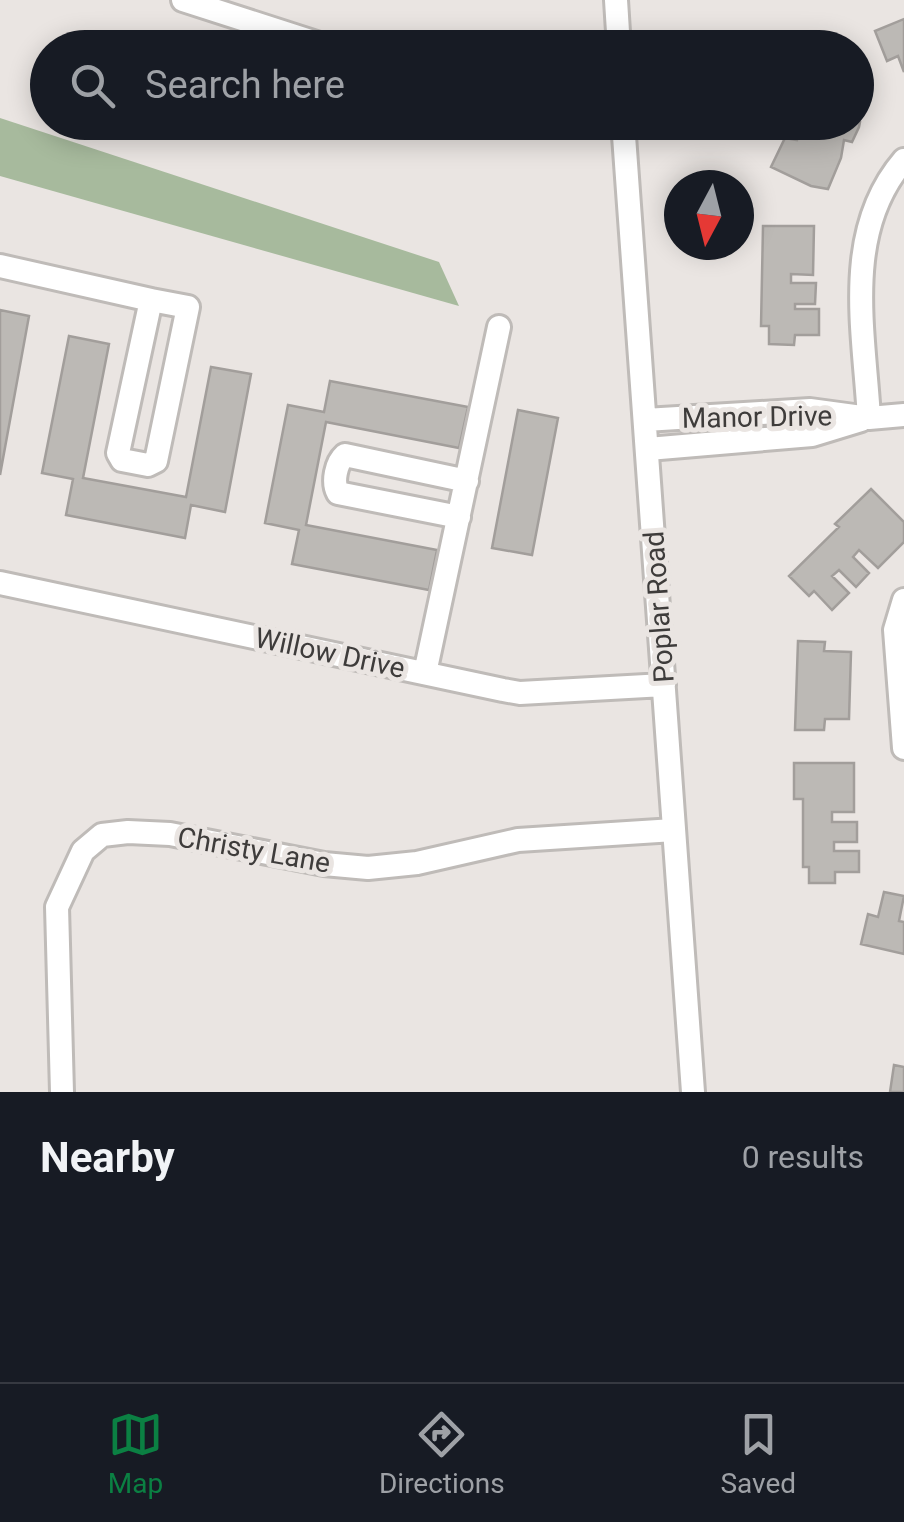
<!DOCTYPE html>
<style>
body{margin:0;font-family:Roboto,sans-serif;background:#242831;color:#f1f3f6}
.compass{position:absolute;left:664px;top:170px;width:90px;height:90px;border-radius:50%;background:#171b24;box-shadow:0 5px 25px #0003;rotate:187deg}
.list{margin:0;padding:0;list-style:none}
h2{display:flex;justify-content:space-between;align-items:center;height:130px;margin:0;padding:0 40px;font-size:42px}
h2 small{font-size:32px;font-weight:400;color:#9ea1a6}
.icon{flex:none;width:55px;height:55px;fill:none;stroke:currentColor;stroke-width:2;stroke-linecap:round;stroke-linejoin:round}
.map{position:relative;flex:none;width:904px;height:1092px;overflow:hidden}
.search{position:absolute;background:#171b24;box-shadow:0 5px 25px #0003;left:30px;right:30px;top:30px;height:110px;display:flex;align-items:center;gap:25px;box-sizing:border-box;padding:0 35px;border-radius:55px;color:#9ea1a6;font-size:38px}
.sheet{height:290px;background:#171b24}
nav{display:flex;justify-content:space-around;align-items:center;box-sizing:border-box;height:140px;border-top:2px solid #363941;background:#171b24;font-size:28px;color:#9ea1a6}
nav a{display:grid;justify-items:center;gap:5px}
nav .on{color:#0b8043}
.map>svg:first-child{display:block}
.green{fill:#a7ba9d}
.building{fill:#bcb9b5;stroke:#a29e9b;stroke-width:2.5}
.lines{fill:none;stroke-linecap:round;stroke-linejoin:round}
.minor-casing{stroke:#bfbbb8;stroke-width:28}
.minor{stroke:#fff;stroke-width:22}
.labels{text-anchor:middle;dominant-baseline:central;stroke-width:10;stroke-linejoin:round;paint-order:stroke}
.street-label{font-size:28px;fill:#3e3c3b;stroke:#eae5e2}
</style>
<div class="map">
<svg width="904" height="1092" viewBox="0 0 904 1092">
<rect width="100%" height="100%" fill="#eae5e2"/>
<!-- green -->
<path class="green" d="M 0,118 L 439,262 L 459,306 L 0,176 Z"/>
<!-- building -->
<path class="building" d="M 904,19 L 904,72 L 898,56 L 887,61 L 875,31 Z
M 856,86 L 869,92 L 860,112 L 856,110 Z
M 856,120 L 860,122 L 859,127 L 852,142 L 844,140 L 841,158 L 828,189 L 811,186 L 771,167 L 785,138 L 797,140 L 805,122 Z
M 763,226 L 814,226 L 813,275 L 791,274 L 791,283 L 816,283 L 815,304 L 795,304 L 795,309 L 819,309 L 819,335 L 795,335 L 794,345 L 769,344 L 769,326 L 761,326 Z
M 0,310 L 29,316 L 0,475 Z
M 69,336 L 109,344 L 83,478 L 186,497 L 211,367 L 251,374 L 225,512 L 191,505 L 185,538 L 66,515 L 73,479 L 42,473 Z
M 330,381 L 468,407 L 459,448 L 326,422 L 306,525 L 437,550 L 429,590 L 292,564 L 299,530 L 265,523 L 288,405 L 324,412 Z
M 518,410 L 558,418 L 532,555 L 492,548 Z
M 871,489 L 904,522 L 904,542 L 878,568 L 859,550 L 853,557 L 869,573 L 856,587 L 839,570 L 832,576 L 849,593 L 832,610 L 814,591 L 809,596 L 789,576 L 839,527 L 835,524 Z
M 798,641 L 825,642 L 824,651 L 851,652 L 849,719 L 825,719 L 824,730 L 795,730 Z
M 794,763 L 854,763 L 854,812 L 832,812 L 832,822 L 857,822 L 857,842 L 834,842 L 834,851 L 859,851 L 859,872 L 835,872 L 835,883 L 809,883 L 809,867 L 803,867 L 803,799 L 794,799 Z
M 884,892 L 904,896 L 899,921 L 904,922 L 904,954 L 861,944 L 868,914 L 878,917 Z
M 894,1065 L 904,1067 L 904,1092 L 890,1092 Z"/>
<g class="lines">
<defs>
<path id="minor" d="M 183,0 L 332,48
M 616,0 L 619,48
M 568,122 L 623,125
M 623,122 L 693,1092
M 0,266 L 151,300
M 151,300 L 188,307 L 156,461 L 148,465 L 122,460 L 118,453 Z
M 869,418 C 864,330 842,232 904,160
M 645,420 L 810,410 L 869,418 L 904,415
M 648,449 L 812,435 L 861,420
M 459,517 L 338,493 C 332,482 336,463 345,455 L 467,481
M 0,583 L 503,690 L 520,693 L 664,685
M 904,600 L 895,630 L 904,748
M 425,673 L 499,327
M 62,1092 L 57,907 L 83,851 L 102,835 L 128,832 L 170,834 L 324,864 L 368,868 L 417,863 L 518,840 L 674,830"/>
</defs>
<!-- minor casing -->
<use href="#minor" class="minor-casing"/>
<!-- minor -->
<use href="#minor" class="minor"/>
</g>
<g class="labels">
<!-- street labels -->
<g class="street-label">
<text transform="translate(757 417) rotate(-1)">Manor Drive</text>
<text transform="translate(659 607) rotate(-94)">Poplar Road</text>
<text transform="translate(330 653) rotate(12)">Willow Drive</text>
<text transform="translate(254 850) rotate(10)">Christy Lane</text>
</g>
</g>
</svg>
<svg class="compass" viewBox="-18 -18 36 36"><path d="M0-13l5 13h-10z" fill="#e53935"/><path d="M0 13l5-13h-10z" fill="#9ea1a6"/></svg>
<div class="search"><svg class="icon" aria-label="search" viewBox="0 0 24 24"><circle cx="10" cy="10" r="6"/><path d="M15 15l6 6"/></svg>Search here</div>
</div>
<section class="sheet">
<h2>Nearby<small>0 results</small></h2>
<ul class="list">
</ul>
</section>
<nav>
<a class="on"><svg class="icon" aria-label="map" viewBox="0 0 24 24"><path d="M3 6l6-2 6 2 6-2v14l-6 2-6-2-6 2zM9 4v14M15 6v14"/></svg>Map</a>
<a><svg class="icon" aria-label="directions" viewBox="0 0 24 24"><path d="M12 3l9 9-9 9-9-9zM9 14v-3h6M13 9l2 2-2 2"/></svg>Directions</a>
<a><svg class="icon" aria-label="saved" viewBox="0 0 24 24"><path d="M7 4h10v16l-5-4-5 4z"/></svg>Saved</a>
</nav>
